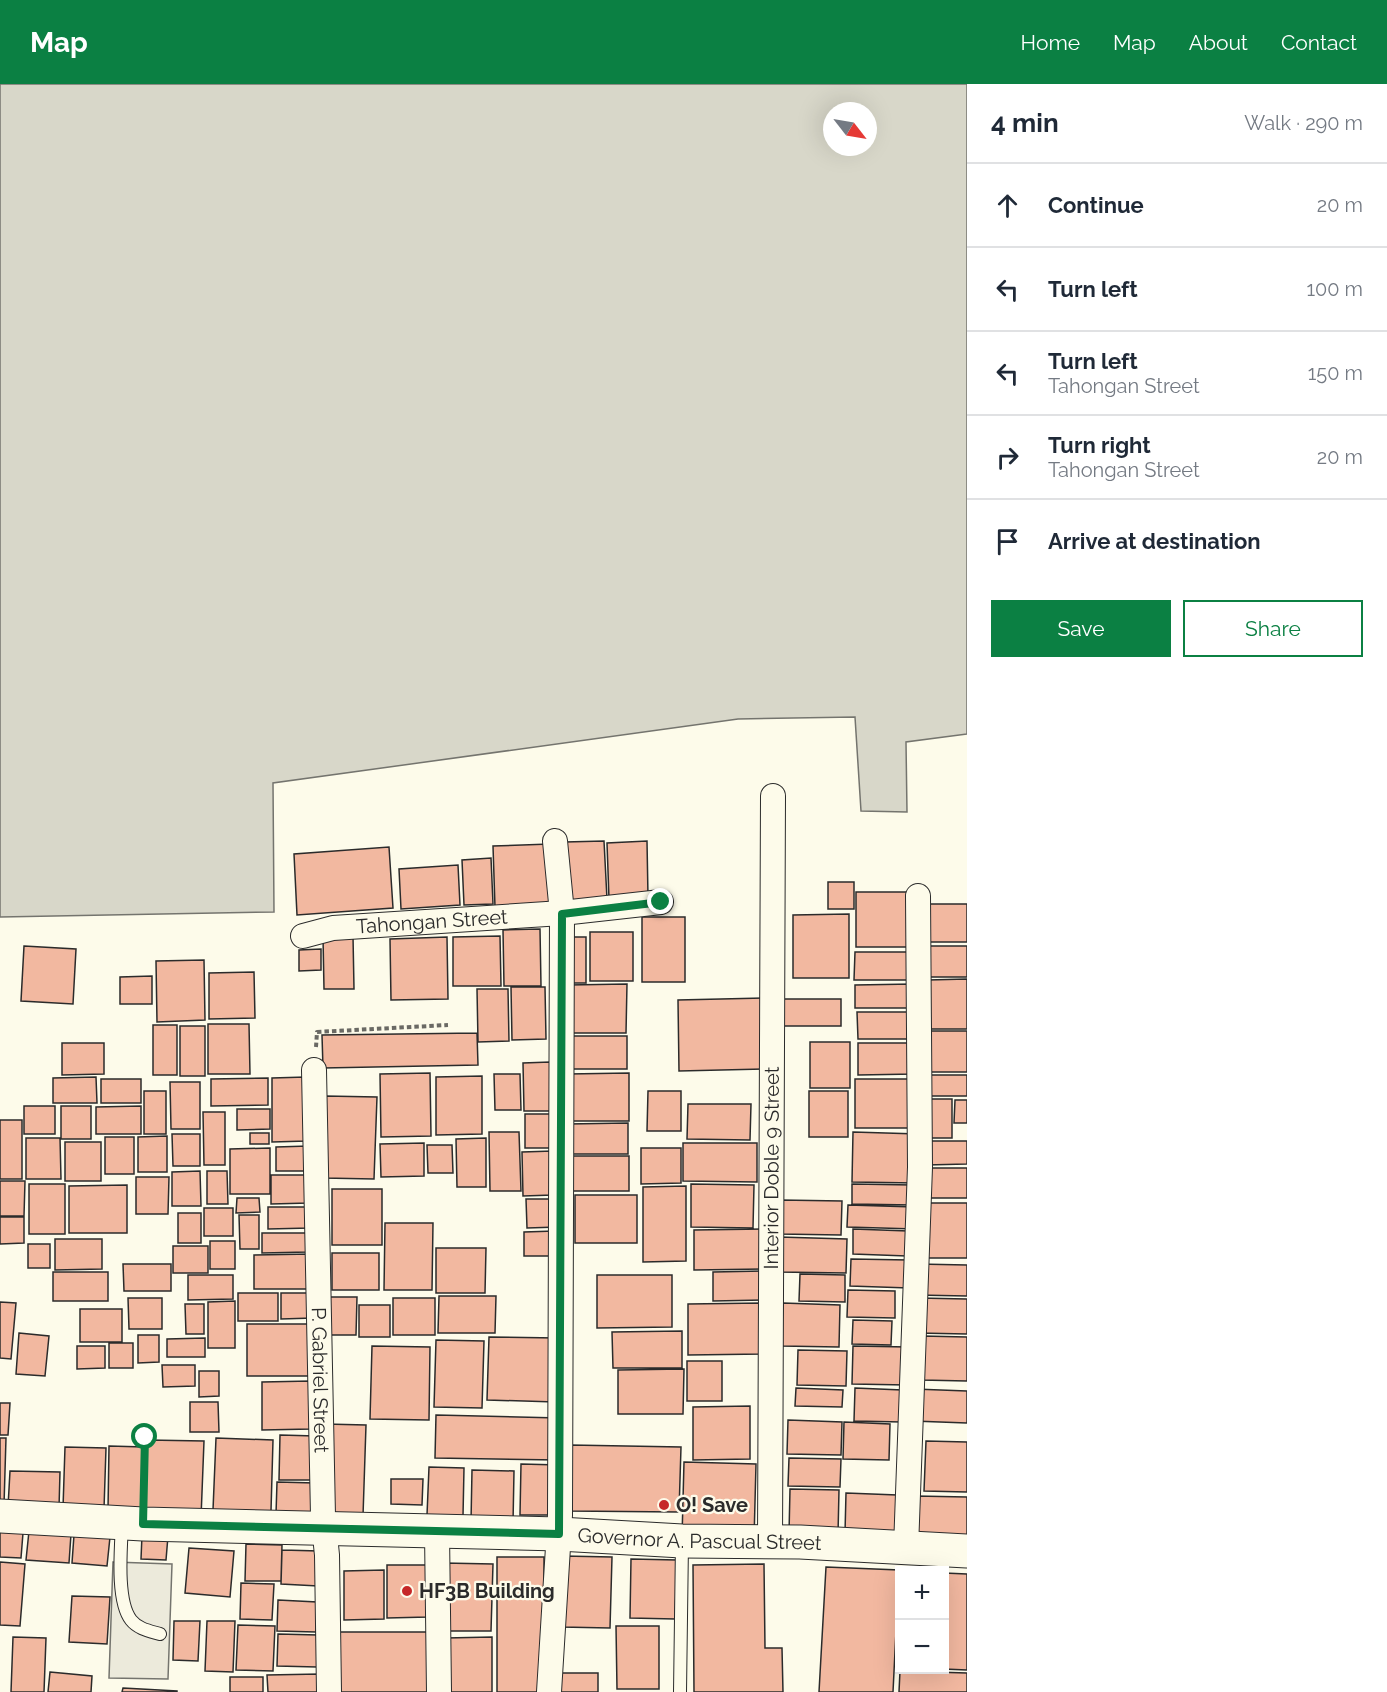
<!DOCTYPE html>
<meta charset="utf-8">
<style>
body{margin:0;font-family:Raleway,sans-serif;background:#f2f2f3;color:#1f2937}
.controls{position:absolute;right:18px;bottom:18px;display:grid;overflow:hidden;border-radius:0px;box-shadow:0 6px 24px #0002}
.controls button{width:54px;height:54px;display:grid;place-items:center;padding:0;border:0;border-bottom:2px solid #e0e1e3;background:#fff;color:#1f2937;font:30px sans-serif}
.compass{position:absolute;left:823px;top:18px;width:54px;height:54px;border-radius:50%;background:#fff;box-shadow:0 6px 24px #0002;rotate:121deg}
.stop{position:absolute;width:18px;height:18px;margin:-14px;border:4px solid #0b8043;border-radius:50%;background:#fff}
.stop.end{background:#0b8043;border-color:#fff;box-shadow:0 2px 6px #0008}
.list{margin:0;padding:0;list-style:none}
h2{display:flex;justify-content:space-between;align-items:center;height:78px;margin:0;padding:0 24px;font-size:26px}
h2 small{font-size:20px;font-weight:400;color:#747a83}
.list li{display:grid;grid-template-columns:39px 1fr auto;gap:18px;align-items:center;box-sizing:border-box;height:84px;padding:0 24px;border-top:2px solid #e0e1e3}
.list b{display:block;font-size:22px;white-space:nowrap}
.list p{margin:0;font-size:20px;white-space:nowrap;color:#747a83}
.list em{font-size:20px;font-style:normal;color:#747a83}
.actions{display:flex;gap:12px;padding:18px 24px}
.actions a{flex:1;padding:14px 0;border:2px solid #0b8043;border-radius:0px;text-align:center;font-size:21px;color:#0b8043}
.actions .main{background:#0b8043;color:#fff}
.icon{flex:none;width:33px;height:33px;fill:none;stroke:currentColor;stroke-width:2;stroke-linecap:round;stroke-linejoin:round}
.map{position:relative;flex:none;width:967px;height:1608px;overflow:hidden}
header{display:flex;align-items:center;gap:36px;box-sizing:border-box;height:84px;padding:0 30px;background:#0b8043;color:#fff}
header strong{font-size:28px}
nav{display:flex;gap:33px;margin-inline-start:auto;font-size:21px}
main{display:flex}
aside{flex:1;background:#fff}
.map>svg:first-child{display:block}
.parking{fill:#eceadb;stroke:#74746e;stroke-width:1.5}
.water{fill:#d8d7c9;stroke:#74746e;stroke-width:1.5;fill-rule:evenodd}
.building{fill:#f2b8a0;stroke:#2b2b2b;stroke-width:1.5}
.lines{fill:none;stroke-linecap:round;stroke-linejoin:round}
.service-casing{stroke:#2b2b2b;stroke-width:14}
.minor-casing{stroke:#2b2b2b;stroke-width:26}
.secondary-casing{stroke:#2b2b2b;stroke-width:35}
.path{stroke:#6a6964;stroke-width:4;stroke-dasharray:4.5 3;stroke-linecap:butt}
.service{stroke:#fdfbea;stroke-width:12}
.minor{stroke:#fdfbea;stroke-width:24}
.secondary{stroke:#fdfbea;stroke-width:33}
.route{stroke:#0b8043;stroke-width:8}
.poi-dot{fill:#c62828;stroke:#fdfbea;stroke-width:2}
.labels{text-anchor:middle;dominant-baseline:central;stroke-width:4.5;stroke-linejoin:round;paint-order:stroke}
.street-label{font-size:20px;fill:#2b2b2b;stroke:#fdfbea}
.poi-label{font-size:20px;font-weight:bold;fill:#2b2b2b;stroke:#fdfbea;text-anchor:start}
</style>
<header>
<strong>Map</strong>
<nav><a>Home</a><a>Map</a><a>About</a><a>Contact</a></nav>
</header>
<main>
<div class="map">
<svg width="967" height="1608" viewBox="0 0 967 1608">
<rect width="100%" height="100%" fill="#fdfbea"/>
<!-- parking -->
<path class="parking" d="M 113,1478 L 172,1480 L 168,1595 L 109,1594 Z"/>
<!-- water -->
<path class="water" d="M 0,0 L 967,0 L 967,650 L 906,658 L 907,728 L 861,727 L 855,633 L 738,635 L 273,699 L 274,828 L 0,833 ZM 832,27 L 868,27 L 868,63 L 832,63 Z"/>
<!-- building -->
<path class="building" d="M 604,757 L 607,815 L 567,816 L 565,758 Z
M 647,757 L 648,813 L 609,815 L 607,759 Z
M 550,760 L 553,821 L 495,823 L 493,762 Z
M 389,763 L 393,824 L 297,831 L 294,770 Z
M 491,774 L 493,820 L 464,821 L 462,776 Z
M 458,781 L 460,821 L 401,825 L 399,785 Z
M 828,798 L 854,798 L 854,825 L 828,825 Z
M 856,808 L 914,808 L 914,863 L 856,863 Z
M 923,820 L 967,820 L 967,858 L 922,858 Z
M 849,830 L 849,894 L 793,894 L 793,831 Z
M 642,833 L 685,833 L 685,898 L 642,898 Z
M 540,845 L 541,902 L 504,902 L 503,846 Z
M 590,848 L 633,848 L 633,897 L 590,897 Z
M 353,852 L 354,905 L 324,905 L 323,853 Z
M 500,852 L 501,902 L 453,902 L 453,853 Z
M 447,853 L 448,915 L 391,916 L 390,855 Z
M 564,853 L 586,853 L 586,899 L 564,899 Z
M 24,862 L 76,865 L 73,920 L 21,917 Z
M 923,862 L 967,862 L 967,893 L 923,893 Z
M 321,865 L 321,886 L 299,887 L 299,866 Z
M 855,868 L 915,868 L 915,896 L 854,896 Z
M 204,876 L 205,936 L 157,938 L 156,877 Z
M 254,888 L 255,934 L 209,935 L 209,889 Z
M 152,892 L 152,920 L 120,920 L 120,893 Z
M 967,895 L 967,945 L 928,945 L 928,896 Z
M 627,900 L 626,949 L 567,949 L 568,901 Z
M 913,900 L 912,924 L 855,924 L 855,901 Z
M 511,903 L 545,903 L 546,955 L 512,956 Z
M 477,905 L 508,905 L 509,957 L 478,958 Z
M 766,914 L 767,985 L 679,987 L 678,916 Z
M 783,915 L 841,915 L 841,942 L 783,942 Z
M 857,928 L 917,928 L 918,955 L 858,955 Z
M 208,940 L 249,940 L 250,990 L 208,990 Z
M 153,941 L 177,941 L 177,991 L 153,991 Z
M 180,942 L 205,942 L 205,992 L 180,992 Z
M 924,947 L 967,947 L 967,988 L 924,988 Z
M 477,949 L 478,981 L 323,984 L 322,951 Z
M 477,949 L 478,981 L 323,984 L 322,951 Z
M 567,952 L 627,952 L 627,985 L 567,985 Z
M 810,958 L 850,958 L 850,1004 L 810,1004 Z
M 62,959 L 104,959 L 104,990 L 62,991 Z
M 858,959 L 915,959 L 915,990 L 858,991 Z
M 550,978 L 551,1027 L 524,1027 L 523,979 Z
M 430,989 L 431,1052 L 381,1053 L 380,990 Z
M 629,989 L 629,1037 L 568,1037 L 568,990 Z
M 494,990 L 520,990 L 521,1026 L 495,1026 Z
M 922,991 L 967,991 L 967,1012 L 922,1012 Z
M 482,992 L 482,1050 L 436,1051 L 436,993 Z
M 96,993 L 97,1019 L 53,1019 L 53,994 Z
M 306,993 L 307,1057 L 272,1058 L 272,994 Z
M 268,994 L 268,1021 L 211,1022 L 211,995 Z
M 101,995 L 141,995 L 141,1019 L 101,1019 Z
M 855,995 L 911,995 L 910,1044 L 855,1044 Z
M 170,998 L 200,998 L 200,1045 L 171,1045 Z
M 144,1007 L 166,1007 L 166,1050 L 144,1050 Z
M 648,1007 L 681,1007 L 681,1047 L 647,1047 Z
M 809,1007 L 848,1007 L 848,1053 L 809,1053 Z
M 325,1012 L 377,1013 L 374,1095 L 323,1094 Z
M 921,1015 L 952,1015 L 952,1054 L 921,1054 Z
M 955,1016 L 967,1016 L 967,1039 L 954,1039 Z
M 688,1020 L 751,1020 L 750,1056 L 687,1055 Z
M 24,1022 L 55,1022 L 55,1050 L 24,1050 Z
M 61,1022 L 91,1022 L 91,1055 L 61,1055 Z
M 141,1022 L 141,1050 L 96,1050 L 96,1023 Z
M 237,1025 L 270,1025 L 270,1045 L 237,1046 Z
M 203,1028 L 225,1028 L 225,1081 L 204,1081 Z
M 525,1030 L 550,1030 L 551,1064 L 525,1064 Z
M 0,1036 L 22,1036 L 22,1095 L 0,1095 Z
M 628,1039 L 628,1070 L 568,1070 L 568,1040 Z
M 489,1048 L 519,1048 L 521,1107 L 490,1107 Z
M 853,1048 L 918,1050 L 916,1099 L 852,1098 Z
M 250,1049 L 269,1049 L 269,1060 L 250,1060 Z
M 172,1050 L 200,1050 L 200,1082 L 173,1082 Z
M 167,1052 L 167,1088 L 138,1088 L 138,1053 Z
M 105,1053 L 134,1053 L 134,1090 L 105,1090 Z
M 26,1054 L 60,1054 L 61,1095 L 26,1095 Z
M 486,1054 L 486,1103 L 457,1103 L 456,1055 Z
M 926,1057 L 967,1057 L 967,1080 L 926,1081 Z
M 65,1058 L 101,1058 L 101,1097 L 65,1097 Z
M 424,1059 L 424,1092 L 381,1093 L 380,1060 Z
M 683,1059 L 757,1059 L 757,1098 L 683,1097 Z
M 427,1061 L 452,1061 L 453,1089 L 428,1089 Z
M 309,1062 L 309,1087 L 276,1087 L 276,1063 Z
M 270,1064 L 270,1110 L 230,1110 L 230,1065 Z
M 641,1064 L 681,1064 L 681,1099 L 641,1100 Z
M 553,1067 L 553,1111 L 523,1112 L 522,1068 Z
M 573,1072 L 629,1072 L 629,1107 L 573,1107 Z
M 926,1084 L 967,1084 L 967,1114 L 926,1114 Z
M 200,1087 L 201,1122 L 172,1122 L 172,1088 Z
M 207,1087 L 227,1087 L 228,1120 L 207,1120 Z
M 271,1091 L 309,1091 L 309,1119 L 271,1120 Z
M 136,1093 L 169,1093 L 168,1130 L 136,1130 Z
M 0,1097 L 25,1097 L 24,1132 L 0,1132 Z
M 29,1100 L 65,1100 L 65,1150 L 29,1150 Z
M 691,1100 L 754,1101 L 753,1144 L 691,1143 Z
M 852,1100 L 913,1101 L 913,1121 L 852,1120 Z
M 127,1101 L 127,1149 L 69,1149 L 69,1102 Z
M 686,1102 L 686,1177 L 643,1178 L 643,1103 Z
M 332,1105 L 382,1105 L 382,1161 L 332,1161 Z
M 575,1111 L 637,1111 L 637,1159 L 575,1159 Z
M 237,1114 L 259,1114 L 260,1128 L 236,1129 Z
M 526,1115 L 557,1115 L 558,1143 L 527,1144 Z
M 780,1116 L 842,1117 L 841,1151 L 779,1150 Z
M 922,1119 L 967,1119 L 967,1174 L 921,1174 Z
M 848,1121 L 915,1123 L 915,1145 L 847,1143 Z
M 268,1123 L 310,1123 L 310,1144 L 268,1145 Z
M 204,1124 L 233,1124 L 233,1152 L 204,1152 Z
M 178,1129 L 201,1129 L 201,1159 L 178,1159 Z
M 239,1131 L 259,1131 L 259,1165 L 240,1165 Z
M 0,1133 L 24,1133 L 24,1159 L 0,1160 Z
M 385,1139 L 433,1139 L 432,1206 L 384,1206 Z
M 767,1145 L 767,1185 L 694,1186 L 694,1146 Z
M 853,1145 L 908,1147 L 907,1172 L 853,1170 Z
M 555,1147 L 556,1172 L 524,1172 L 524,1148 Z
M 262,1149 L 307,1149 L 308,1168 L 262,1169 Z
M 779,1153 L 847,1155 L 846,1189 L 778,1188 Z
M 55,1155 L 102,1155 L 102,1185 L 55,1186 Z
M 210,1157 L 235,1157 L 235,1185 L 210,1185 Z
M 28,1160 L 50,1160 L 50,1184 L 28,1184 Z
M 173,1162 L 208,1162 L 208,1189 L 173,1189 Z
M 436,1164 L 486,1164 L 485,1209 L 436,1209 Z
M 332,1169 L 379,1169 L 379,1206 L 332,1206 Z
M 312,1170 L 312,1205 L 254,1205 L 254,1171 Z
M 851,1175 L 909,1176 L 909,1204 L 850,1202 Z
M 123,1180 L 171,1180 L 171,1207 L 124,1207 Z
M 917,1180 L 967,1181 L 967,1212 L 916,1211 Z
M 766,1187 L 766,1216 L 713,1217 L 713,1188 Z
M 53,1188 L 108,1188 L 108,1217 L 53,1217 Z
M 800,1190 L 845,1191 L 845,1218 L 799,1217 Z
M 188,1191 L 233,1191 L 233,1215 L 188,1216 Z
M 597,1191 L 672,1191 L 672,1243 L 597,1244 Z
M 848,1206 L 895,1207 L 895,1234 L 847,1233 Z
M 238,1209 L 278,1209 L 278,1237 L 238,1237 Z
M 281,1209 L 313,1209 L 313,1234 L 281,1235 Z
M 439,1212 L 496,1212 L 495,1249 L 438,1249 Z
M 326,1213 L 357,1213 L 356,1251 L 325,1251 Z
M 128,1214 L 162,1214 L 162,1245 L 129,1245 Z
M 393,1214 L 435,1214 L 435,1251 L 393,1251 Z
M 918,1214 L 967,1215 L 967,1250 L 917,1249 Z
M 235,1217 L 235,1264 L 208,1264 L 208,1218 Z
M 0,1218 L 16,1219 L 11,1275 L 0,1274 Z
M 762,1219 L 763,1270 L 688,1271 L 688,1220 Z
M 783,1219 L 840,1221 L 839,1263 L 781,1262 Z
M 185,1220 L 204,1220 L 204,1250 L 186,1250 Z
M 359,1221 L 390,1221 L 390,1253 L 359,1253 Z
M 80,1225 L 122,1225 L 122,1258 L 80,1258 Z
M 853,1236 L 892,1237 L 891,1261 L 852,1260 Z
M 247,1240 L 313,1240 L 313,1292 L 247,1292 Z
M 682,1247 L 682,1284 L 613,1284 L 612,1248 Z
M 19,1249 L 49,1252 L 45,1292 L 16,1290 Z
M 138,1251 L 159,1251 L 159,1278 L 138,1279 Z
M 922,1252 L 967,1253 L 967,1297 L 921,1296 Z
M 489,1253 L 557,1254 L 555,1318 L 487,1316 Z
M 205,1254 L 205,1273 L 167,1273 L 167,1255 Z
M 436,1256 L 484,1257 L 482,1324 L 434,1323 Z
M 109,1259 L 133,1259 L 133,1284 L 109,1284 Z
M 77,1262 L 105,1262 L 105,1284 L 77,1285 Z
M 372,1262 L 430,1263 L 429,1336 L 370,1335 Z
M 853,1262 L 908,1263 L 907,1301 L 852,1300 Z
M 798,1266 L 847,1267 L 846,1302 L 797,1301 Z
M 687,1277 L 722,1277 L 722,1317 L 687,1317 Z
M 162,1281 L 195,1281 L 195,1302 L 163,1303 Z
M 684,1285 L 683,1330 L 618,1330 L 618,1286 Z
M 199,1287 L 219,1287 L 219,1312 L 199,1313 Z
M 311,1297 L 311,1345 L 262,1346 L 262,1298 Z
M 796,1304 L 843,1306 L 842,1323 L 795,1322 Z
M 855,1304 L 902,1306 L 902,1338 L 854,1337 Z
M 914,1305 L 967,1307 L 967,1339 L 913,1337 Z
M 190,1318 L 218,1318 L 219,1348 L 190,1348 Z
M 0,1319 L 10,1319 L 8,1351 L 0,1351 Z
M 750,1322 L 750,1375 L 693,1376 L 693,1323 Z
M 436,1331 L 559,1334 L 558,1376 L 435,1374 Z
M 788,1336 L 842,1338 L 841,1371 L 787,1370 Z
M 844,1338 L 890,1340 L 889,1376 L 843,1375 Z
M 324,1340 L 366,1341 L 363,1432 L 325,1430 Z
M 280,1351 L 315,1352 L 314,1396 L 279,1396 Z
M 280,1351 L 315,1352 L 314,1396 L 279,1396 Z
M 0,1354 L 6,1354 L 4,1421 L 0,1421 Z
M 216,1354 L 273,1356 L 271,1427 L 213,1426 Z
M 147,1356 L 204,1357 L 201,1434 L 144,1432 Z
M 926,1357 L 967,1358 L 967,1408 L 924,1407 Z
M 570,1361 L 681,1363 L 679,1428 L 568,1427 Z
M 109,1362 L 144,1363 L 142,1426 L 108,1426 Z
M 65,1363 L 106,1364 L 104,1425 L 63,1424 Z
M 789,1374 L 841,1375 L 840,1403 L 788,1402 Z
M 684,1378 L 756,1380 L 754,1456 L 682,1454 Z
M 521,1380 L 559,1381 L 557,1431 L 520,1431 Z
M 429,1383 L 464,1384 L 463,1432 L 427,1431 Z
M 472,1386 L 514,1387 L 513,1439 L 471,1438 Z
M 10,1387 L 60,1388 L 59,1424 L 8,1423 Z
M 391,1395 L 423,1395 L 422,1421 L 391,1420 Z
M 277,1398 L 315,1399 L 314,1431 L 276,1430 Z
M 277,1398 L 315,1399 L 314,1431 L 276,1430 Z
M 790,1405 L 839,1406 L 838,1451 L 789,1450 Z
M 846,1409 L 897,1411 L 896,1450 L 845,1449 Z
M 915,1412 L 967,1413 L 967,1458 L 914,1456 Z
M 0,1447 L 23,1449 L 21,1474 L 0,1473 Z
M 29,1447 L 71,1450 L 69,1479 L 26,1476 Z
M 74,1451 L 110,1453 L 107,1482 L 72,1479 Z
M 142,1451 L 168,1452 L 166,1476 L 141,1475 Z
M 246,1460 L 282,1461 L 281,1497 L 245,1497 Z
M 189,1464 L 234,1467 L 230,1513 L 185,1509 Z
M 282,1466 L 319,1467 L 318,1502 L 281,1500 Z
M 563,1472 L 612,1473 L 610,1544 L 561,1543 Z
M 497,1473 L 544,1473 L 544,1608 L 497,1608 Z
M 631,1475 L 677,1476 L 675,1535 L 630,1534 Z
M 0,1478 L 25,1480 L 20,1542 L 0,1541 Z
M 443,1479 L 493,1480 L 491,1547 L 441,1547 Z
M 764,1480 L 765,1564 L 782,1564 L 783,1608 L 694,1608 L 693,1481 Z
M 387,1481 L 428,1481 L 428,1533 L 387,1534 Z
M 826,1483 L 899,1486 L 893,1608 L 819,1608 Z
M 384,1486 L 384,1535 L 344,1536 L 344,1487 Z
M 944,1489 L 967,1490 L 967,1586 L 944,1585 Z
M 241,1499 L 274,1500 L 272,1536 L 240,1535 Z
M 72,1512 L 110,1513 L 107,1560 L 69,1558 Z
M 278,1516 L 317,1518 L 316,1548 L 277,1547 Z
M 174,1537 L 200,1537 L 198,1577 L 173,1576 Z
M 207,1537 L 235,1537 L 233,1588 L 205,1587 Z
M 238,1541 L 275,1542 L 273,1587 L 236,1586 Z
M 616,1542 L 659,1542 L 659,1605 L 617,1605 Z
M 339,1548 L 432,1548 L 432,1608 L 339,1608 Z
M 278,1550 L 318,1551 L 317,1583 L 277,1582 Z
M 13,1553 L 46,1554 L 44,1608 L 11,1608 Z
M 492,1553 L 492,1608 L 446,1608 L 446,1554 Z
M 900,1587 L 967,1589 L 967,1608 L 899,1608 Z
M 50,1588 L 92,1592 L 91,1608 L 48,1608 Z
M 559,1589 L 598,1589 L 598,1608 L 559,1608 Z
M 320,1590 L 320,1608 L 268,1608 L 267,1591 Z
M 230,1593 L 263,1593 L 263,1608 L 230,1608 Z
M 123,1604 L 177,1607 L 177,1608 L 122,1608 Z"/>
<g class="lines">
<defs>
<path id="service" d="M 122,1440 C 121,1464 116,1517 131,1536 C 138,1545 150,1547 160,1550
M 680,1608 L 682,1459"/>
<g id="minor">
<path id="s1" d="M 303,852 L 333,844 L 562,829 L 661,818"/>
<path id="s2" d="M 314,986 L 323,1432 L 327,1471 L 329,1608"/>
<path d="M 437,1448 L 439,1608"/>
<path id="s3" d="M 770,1458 L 773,712"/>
<path d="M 906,1464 L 920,1083 L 918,812"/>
<path d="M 549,1608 L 560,1431 L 562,829 L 555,757"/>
</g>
<g id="secondary">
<path id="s4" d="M 0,1432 L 143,1440 L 559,1450 L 682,1457 L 800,1458 L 967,1467"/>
</g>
</defs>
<!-- service casing -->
<use href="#service" class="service-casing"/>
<!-- minor casing -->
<use href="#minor" class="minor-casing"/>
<!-- secondary casing -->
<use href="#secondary" class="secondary-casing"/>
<!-- path -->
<path class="path" d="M 316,963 L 317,948 L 448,941
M 144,1410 L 145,1353"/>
<!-- service -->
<use href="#service" class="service"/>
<!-- minor -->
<use href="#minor" class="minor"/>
<!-- secondary -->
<use href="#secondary" class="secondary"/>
</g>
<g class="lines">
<!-- route -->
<path class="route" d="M 145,1353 L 143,1440 L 559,1450 L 562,830 L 661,818"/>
</g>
<!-- markers -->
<g class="poi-dot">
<circle cx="664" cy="1421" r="6"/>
<circle cx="407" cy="1507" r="6"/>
</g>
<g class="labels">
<!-- street labels -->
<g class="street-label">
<text stroke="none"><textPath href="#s1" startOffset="130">Tahongan Street</textPath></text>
<text stroke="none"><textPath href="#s3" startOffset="374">Interior Doble 9 Street</textPath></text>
<text stroke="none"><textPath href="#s2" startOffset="310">P. Gabriel Street</textPath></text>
<text stroke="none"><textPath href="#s4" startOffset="700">Governor A. Pascual Street</textPath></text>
</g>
<!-- poi labels -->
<g class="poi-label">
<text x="676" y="1421">O! Save</text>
<text x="419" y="1507">HF3B Building</text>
</g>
</g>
</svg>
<div class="controls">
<button>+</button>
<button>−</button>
</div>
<svg class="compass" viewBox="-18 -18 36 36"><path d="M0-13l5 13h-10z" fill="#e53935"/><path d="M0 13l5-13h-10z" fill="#747a83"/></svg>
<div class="stop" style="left:145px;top:1353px"></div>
<div class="stop end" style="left:661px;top:818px"></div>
</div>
<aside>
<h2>4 min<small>Walk · 290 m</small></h2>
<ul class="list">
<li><svg class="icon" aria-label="ahead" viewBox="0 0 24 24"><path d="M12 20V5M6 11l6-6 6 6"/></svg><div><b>Continue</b></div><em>20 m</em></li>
<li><svg class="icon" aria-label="left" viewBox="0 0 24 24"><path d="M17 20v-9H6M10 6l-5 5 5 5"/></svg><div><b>Turn left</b></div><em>100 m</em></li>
<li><svg class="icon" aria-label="left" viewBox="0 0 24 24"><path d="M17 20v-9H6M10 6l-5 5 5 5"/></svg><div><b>Turn left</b><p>Tahongan Street</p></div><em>150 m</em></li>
<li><svg class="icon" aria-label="right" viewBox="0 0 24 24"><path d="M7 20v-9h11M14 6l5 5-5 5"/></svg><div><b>Turn right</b><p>Tahongan Street</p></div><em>20 m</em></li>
<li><svg class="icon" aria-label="arrive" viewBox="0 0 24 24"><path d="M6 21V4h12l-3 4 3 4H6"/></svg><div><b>Arrive at destination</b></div></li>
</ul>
<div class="actions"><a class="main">Save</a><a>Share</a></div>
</aside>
</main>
